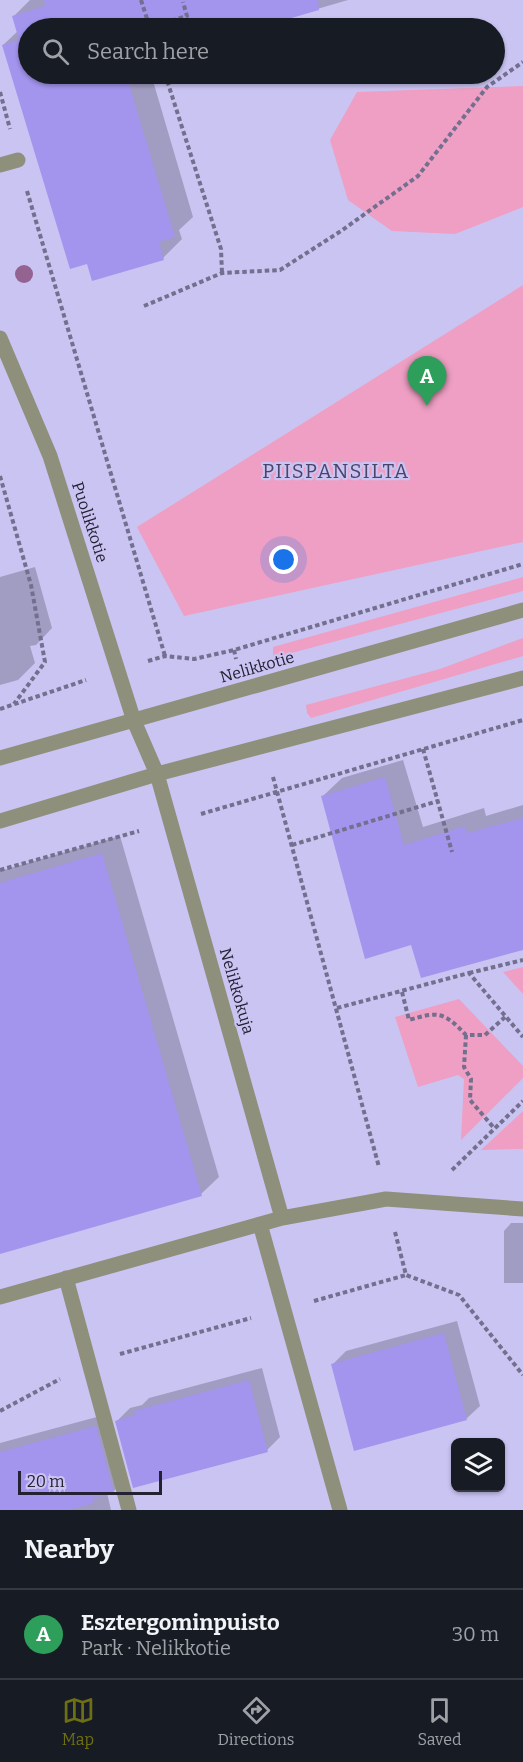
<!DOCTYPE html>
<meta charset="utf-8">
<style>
body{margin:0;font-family:Bitter,serif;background:#242831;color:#f1f3f6}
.controls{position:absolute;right:18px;bottom:18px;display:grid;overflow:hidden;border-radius:9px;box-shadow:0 2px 4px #0004}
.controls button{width:54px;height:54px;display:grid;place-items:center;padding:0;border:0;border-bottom:2px solid #363941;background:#171b24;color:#f1f3f6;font:30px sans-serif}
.scale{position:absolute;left:18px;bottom:15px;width:144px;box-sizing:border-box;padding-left:6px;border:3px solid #242133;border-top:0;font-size:16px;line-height:21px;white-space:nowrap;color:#242133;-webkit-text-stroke:4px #cac4f2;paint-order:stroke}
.you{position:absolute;left:284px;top:560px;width:21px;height:21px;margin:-15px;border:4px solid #fff;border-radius:50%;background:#1a73e8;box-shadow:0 0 0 9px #1a73e833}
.badge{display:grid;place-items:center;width:39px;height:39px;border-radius:50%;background:#6e6f13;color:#fff;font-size:20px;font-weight:700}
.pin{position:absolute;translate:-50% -50px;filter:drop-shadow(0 2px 3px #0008)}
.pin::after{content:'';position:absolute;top:32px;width:21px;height:18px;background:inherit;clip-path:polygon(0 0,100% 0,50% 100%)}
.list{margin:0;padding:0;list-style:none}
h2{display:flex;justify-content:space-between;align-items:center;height:78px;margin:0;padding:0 24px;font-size:26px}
h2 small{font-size:20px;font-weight:400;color:#9ea1a6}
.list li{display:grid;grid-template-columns:39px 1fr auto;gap:18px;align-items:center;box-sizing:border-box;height:90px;padding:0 24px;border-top:2px solid #363941}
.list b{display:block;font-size:22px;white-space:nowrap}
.list p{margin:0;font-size:20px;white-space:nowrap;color:#9ea1a6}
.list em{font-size:20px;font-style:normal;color:#9ea1a6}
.icon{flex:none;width:33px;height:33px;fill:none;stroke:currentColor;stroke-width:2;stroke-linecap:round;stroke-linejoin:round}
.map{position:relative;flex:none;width:523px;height:1510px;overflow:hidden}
.search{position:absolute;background:#171b24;box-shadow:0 2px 4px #0004;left:18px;right:18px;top:18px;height:66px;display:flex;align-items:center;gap:15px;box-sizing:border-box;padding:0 21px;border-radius:33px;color:#9ea1a6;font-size:22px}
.sheet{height:168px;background:#171b24}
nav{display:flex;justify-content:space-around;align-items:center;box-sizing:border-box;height:84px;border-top:2px solid #363941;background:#171b24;font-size:16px;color:#9ea1a6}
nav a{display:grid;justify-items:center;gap:3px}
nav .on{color:#6e6f13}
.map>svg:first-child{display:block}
.green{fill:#ee9fc3}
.shadow{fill:#0003}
.building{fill:#a394ed}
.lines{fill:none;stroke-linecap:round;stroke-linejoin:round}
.path{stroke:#736f8e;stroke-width:4;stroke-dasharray:4.5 3;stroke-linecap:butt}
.minor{stroke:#8e907c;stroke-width:15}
.tree{fill:#946392}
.labels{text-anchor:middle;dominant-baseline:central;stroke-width:4.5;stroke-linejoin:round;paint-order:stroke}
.street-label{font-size:16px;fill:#242133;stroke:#cac4f2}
.quarter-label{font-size:20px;letter-spacing:1.5px;fill:#4a436a;stroke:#cac4f2}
</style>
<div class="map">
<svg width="523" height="1510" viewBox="0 0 523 1510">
<rect width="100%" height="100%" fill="#cac4f2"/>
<!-- green -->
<path class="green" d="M 523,86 L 523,207 L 455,234 L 392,231 L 348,200 L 330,140 L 357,92 Z
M 523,285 L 523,542 L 184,616 L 137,527 Z
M 523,577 L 523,591 L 273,658 L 273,647 Z
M 523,638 L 523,656 L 311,718 L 307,713 L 306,705 L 440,669 Z
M 523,967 L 523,994 L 503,972 Z
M 459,999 L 523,1066 L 523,1078 L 461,1140 L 464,1079 L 458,1075 L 418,1087 L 395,1017 Z
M 523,1111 L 523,1149 L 481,1150 Z"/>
<!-- shadow -->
<path class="shadow" d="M 30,0 L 185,0 L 134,16 L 137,28 L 28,28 L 28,74 L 151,74 L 193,217 L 179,230 L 182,239 L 163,258 L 3,45 L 18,31 L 14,16 Z
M 210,0 L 348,0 L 252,28 L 219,28 Z
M 35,567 L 52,628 L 36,645 L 30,646 L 35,663 L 18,680 L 0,685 L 0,577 Z
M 403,760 L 423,827 L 484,808 L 486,816 L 523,805 L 523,948 L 412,944 L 323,796 L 342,778 Z
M 120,836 L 219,1177 L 201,1194 L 0,1253 L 0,871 Z
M 511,1223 L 523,1223 L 523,1283 L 504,1283 L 504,1231 Z
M 457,1321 L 480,1406 L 466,1419 L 333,1364 L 346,1351 Z
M 262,1368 L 280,1437 L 267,1450 L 117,1421 L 130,1408 L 142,1405 L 149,1398 Z
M 108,1414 L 126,1479 L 113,1492 L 107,1493 L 111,1510 L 0,1510 L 0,1443 Z"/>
<!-- building -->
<path class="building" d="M 44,0 L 318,0 L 319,10 L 257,28 L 28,28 L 28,74 L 126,74 L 175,237 L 159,242 L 164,260 L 92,281 L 87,264 L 70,269 L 2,45 L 19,40 L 12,16 L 45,6 Z
M 385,777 L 404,845 L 465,826 L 467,833 L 523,818 L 523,950 L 421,978 L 411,945 L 365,959 L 321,796 Z
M 102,853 L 202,1196 L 0,1254 L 0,883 Z
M 444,1333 L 467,1420 L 354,1451 L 331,1364 Z
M 249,1380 L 268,1452 L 133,1488 L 115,1421 L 135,1415 L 134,1411 Z
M 96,1426 L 114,1493 L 92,1499 L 94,1503 L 68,1510 L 0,1510 L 0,1452 Z"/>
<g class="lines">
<!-- path -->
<path class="path" d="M 141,0 L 150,28
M 150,27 L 187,16 L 183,2
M 165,74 L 221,249 L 222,273
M 0,92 L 10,129
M 27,191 L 165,656
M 144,306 L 222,273 L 280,270 L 341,231 L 418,176 L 487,87 L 523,62
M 0,476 L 31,585 L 45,662 L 14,704
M 234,650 L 236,659
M 148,661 L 165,656 L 194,659 L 234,650 L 523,564
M 0,709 L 86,680
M 423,749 L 452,852
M 273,777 L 379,1167
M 201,814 L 523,720
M 292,845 L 438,801
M 0,870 L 139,831
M 469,973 L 523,960
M 402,992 L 409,1020 C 439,1011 444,1012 466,1035 L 485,1035 L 505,1017
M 337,1008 L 469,973 L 523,1037
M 466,1035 L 464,1067 L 471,1079 L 470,1100 L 494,1128
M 452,1170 L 523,1101
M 395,1232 L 406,1275 L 459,1295 L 523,1375
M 314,1301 L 406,1275
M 120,1354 L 251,1318
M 0,1411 L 60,1379"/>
<!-- minor -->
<path class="minor" d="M 0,165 L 18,160
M 0,338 L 50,456 L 134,721 L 157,774 L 282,1218
M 0,758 L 523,610
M 0,821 L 157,774 L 523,678
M 260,1224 L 340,1510
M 66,1278 L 129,1510
M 0,1297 L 282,1218 L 386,1199 L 523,1209"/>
</g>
<!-- trees -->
<circle class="tree" cx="24" cy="274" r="9"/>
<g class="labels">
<!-- street labels -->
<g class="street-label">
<text transform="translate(90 522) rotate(72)">Puolikkotie</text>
<text transform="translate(257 667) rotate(-16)">Nelikkotie</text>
<text transform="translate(237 991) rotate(74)">Nelikkokuja</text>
</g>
<!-- quarter labels -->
<g class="quarter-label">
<text x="336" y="471">PIISPANSILTA</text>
</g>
</g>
</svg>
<div class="controls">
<button><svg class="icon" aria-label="layers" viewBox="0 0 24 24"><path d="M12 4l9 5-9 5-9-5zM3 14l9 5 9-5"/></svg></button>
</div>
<div class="scale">20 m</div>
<div class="you"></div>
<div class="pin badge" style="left:427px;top:406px;background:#2e9e5b">A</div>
<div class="search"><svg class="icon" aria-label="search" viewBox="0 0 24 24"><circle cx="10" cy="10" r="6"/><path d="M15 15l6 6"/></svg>Search here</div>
</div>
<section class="sheet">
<h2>Nearby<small></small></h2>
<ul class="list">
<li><span class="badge" style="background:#2e9e5b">A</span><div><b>Esztergominpuisto</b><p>Park · Nelikkotie</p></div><em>30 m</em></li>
</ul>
</section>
<nav>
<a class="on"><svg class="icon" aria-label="map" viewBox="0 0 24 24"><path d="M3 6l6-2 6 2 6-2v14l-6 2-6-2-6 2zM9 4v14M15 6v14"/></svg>Map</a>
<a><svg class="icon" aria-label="directions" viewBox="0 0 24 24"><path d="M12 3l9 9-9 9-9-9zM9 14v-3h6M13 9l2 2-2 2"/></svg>Directions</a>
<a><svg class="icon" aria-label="saved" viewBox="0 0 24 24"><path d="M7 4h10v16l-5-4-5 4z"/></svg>Saved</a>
</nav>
